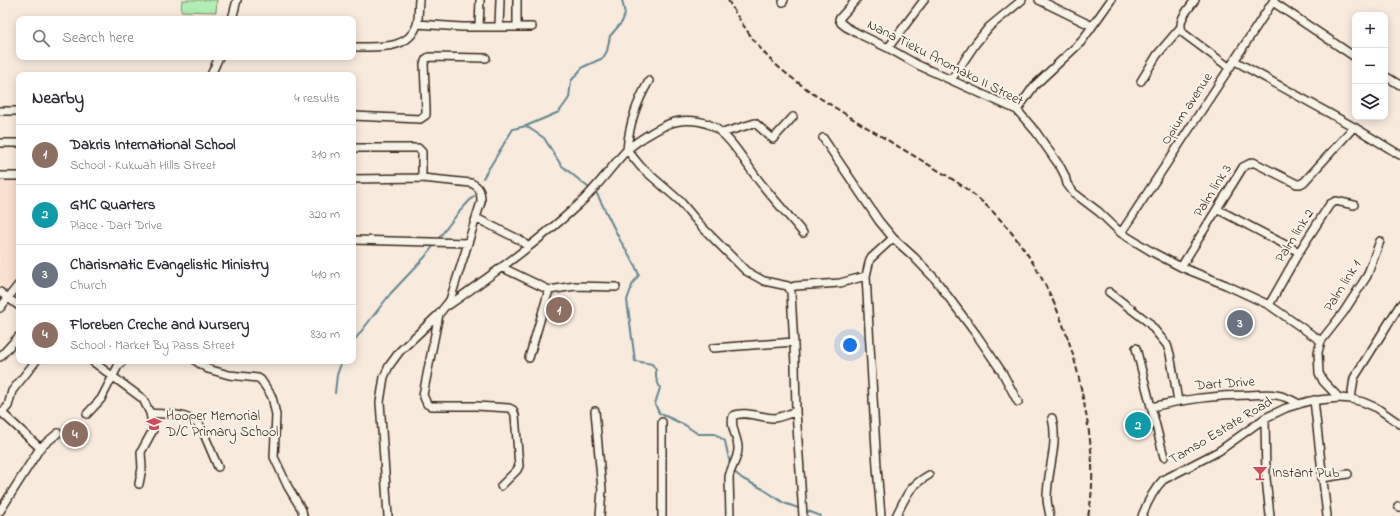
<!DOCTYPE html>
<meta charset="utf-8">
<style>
body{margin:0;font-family:"Indie Flower",sans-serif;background:#f7f7f7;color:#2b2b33}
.controls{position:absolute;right:12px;top:12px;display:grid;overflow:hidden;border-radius:8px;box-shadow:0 2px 10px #0003}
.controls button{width:36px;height:36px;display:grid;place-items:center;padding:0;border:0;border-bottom:1px solid #e1e1e2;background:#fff;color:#2b2b33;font:20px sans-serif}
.you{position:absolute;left:850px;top:345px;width:14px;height:14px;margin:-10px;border:3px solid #fff;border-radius:50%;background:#1a73e8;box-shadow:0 0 0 6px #1a73e833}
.badge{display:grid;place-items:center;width:26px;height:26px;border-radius:50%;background:#d1495b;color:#fff;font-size:13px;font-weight:700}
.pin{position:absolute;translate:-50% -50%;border:2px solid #fff;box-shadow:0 1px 4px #0006}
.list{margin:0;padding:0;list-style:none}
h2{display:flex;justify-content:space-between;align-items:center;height:52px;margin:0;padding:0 16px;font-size:17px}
h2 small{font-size:13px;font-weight:400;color:#7c7c81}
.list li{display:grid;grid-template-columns:26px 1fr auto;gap:12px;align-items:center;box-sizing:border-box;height:60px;padding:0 16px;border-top:1px solid #e1e1e2}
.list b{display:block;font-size:15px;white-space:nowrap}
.list p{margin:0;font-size:13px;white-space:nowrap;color:#7c7c81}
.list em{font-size:13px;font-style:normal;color:#7c7c81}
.icon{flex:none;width:22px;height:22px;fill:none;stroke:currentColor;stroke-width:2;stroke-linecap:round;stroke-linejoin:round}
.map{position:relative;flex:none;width:1400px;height:516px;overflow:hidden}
.search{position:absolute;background:#fff;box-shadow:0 2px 10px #0003;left:16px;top:16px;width:340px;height:44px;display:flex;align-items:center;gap:10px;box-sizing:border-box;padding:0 14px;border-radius:8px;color:#7c7c81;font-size:15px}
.panel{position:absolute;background:#fff;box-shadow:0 2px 10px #0003;left:16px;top:72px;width:340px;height:292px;border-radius:8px}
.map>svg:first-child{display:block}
.built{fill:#fae0d0}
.grass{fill:#b1edb2;stroke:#768c68}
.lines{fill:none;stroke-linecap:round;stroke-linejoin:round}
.stream{stroke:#648792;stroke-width:2}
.minor-casing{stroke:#3b2a1e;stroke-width:10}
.minor{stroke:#f7f3e8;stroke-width:7}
.rail{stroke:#3b2a1e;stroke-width:2;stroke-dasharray:6 3;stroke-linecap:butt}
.labels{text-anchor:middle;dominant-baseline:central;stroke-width:4;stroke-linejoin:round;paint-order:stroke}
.street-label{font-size:14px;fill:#3b2a1e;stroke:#f7f3e8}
.poi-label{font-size:14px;fill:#3b2a1e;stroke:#f7f3e8;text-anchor:start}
</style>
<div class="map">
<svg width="1400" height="516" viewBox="0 0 1400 516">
<rect width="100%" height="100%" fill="#f8eadd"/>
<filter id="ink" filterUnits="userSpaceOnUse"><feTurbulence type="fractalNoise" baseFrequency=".025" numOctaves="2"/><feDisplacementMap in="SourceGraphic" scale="8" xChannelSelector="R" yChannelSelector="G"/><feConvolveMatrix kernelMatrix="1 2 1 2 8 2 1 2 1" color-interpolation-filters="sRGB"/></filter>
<g filter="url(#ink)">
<!-- built -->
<path class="built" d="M 19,180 L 19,275 L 8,288 L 4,289 L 0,289 L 0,181 Z"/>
<!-- grass -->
<path class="grass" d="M 182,0 L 217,0 L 216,12 L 181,11 Z"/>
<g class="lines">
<!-- stream -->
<path class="stream" d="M 526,126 L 544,138 L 561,165 L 589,188
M 483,178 L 513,129 L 526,126 L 559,112 L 569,98 L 571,81 L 583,67 L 603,58 L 607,51 L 610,36 L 622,22 L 625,14 L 622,0
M 597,194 L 620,240 L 634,263 L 639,275 L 633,283 L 627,300 L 635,361 L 652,364 L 656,370 L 656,378 L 660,388 L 655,404 L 659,413 L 685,425 L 698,434 L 715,434 L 725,441 L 730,464
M 438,239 L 459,212 L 474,196
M 353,342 L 391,293 L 425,257 L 434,245
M 335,393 L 337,375 L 342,361
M 733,471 L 743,479 L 763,489 L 784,503 L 801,509
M 805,510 L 821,516"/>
<defs>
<path id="minor" d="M 856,0 L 839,19 L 841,23 L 846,27 L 859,34 L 888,48 L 918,65 L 1017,110 L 1036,132 L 1061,168 L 1065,176 L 1067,184 L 1074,193 L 1099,212 L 1121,233 L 1154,253 L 1181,267 L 1226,285 L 1269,305 L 1321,341
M 1039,0 L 1092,26
M 1195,0 C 1188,10 1176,21 1183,33 L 1230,68
M 783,2 L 784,0
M 1273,2 L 1355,57
M 232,19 L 237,0
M 417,24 L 462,27 L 532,27
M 517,26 L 517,0
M 479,27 L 480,0
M 499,27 L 500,0
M 353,47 C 375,46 407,52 417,25 C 419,18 418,8 419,0
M 888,48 L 924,0
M 1235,61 L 1354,127 L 1400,155
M 211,75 L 219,57
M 1385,76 L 1400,85
M 951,80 L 976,43 L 989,27 L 1022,0
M 649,81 C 636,103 629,125 627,150 L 641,167 L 680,201 L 701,226 L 746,271 L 764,281 L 788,286 L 791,292 L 795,365 L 796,411 L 803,516
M 1141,81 L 1157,55 L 1180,28
M 1017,110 L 1034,86 L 1081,42 L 1111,0
M 0,111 L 19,111
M 353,116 L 420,119 L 426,115 L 426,109 L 424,64 L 426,59 L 429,57 L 486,58
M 722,133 L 755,123 L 773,139 L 793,117
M 823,138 L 879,221 L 893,238 L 914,257 L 935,279 L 976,334 L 1002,372 L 1018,402
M 0,143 L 19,143
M 353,148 L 418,148 L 422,152 L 422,178
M 0,176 L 19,176
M 353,179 L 422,178 L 471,183 C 480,187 481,192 481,202 L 450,300 L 439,314 L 400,351 L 389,366 L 384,377 L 380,402 L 388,516
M 1217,209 L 1299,252
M 476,218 L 520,240 L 528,247
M 1121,233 L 1274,0
M 353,240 L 468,243
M 501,267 L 549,290 L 575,286 L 616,287
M 1181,267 L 1243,167 L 1253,162 L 1297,184 L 1300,184 L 1304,182 L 1354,127
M 790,288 L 795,286 L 840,283 L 866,276
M 0,292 L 19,306
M 1109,292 L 1148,322 L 1167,345 L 1170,354 L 1178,401
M 449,305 C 493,274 538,242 578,205 C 596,189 610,168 626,151 C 635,142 654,131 664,126 C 677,119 695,119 708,124 C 732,134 747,168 764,187 C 777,203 790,217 803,233
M 1269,305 L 1299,252 L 1330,204 L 1336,201 L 1354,205
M 0,308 L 19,284
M 439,314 L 423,395 L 427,404 L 431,406 L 476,406 L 509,408 L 513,410 L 515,415 L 519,466 L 517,470 L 501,486
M 713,348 L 794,342
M 1136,348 L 1164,457
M 0,357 L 19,336
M 529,358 L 549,290
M 92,361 L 143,399 L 150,413 L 153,430 L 141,452 L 142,468 L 139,484
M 196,361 L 208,369 L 229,375 L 258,378 L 261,380 L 271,395 L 273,401 L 276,415 L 274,457 L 288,487 L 302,510 L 303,516
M 1339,398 L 1323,381 L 1319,373 L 1318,352 L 1321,341 L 1343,313 L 1367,276 L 1380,241
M 1351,399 L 1354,378 L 1400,305
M 1314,400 L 1327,516
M 1151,407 C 1185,399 1214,395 1249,395 C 1258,395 1268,393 1276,395 C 1285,396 1292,400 1299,404
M 0,411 L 40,448
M 595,411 L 602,490 L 600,516
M 2,413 L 8,406 L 12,391 L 36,361
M 150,413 C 169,415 187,412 201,427 L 218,467
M 87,414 L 101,399 L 118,366 L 123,361
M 1265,418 L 1266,478 L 1270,516
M 662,422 L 662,516
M 1322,478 L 1348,474
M 1398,506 L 1400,507
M 0,511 L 40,448 L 58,433
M 730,516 L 729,477 C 731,466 739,458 738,447 C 737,435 730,428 733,416 C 744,410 762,418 774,418 C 782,417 789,414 796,411
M 881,516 L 877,467 L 866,276 L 870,259 L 893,238
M 896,516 C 907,495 908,487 929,475
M 1050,516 C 1049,510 1047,504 1047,498 C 1047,471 1059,444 1052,418
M 1142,516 C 1147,503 1153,490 1163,480 L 1219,451 L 1265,418 L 1286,408 L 1309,401 L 1339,398 L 1351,399 L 1363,402 L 1377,408 L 1400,424"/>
</defs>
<!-- minor casing -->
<use href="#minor" class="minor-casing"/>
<!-- minor -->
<use href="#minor" class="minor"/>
<!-- rail -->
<path class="rail" d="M 728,0 C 737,17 754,42 767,56 C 781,71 799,83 815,95 C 850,117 885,139 921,160 C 937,170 954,179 969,191 C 1031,238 1068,318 1082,393 C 1090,432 1097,476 1088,516"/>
</g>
</g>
<!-- icons -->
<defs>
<symbol id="school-bare" viewBox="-9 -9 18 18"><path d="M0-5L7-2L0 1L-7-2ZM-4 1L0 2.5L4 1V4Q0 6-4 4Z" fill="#d1495b" stroke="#f7f3e8" stroke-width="2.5" paint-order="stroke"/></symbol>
<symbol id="bar-bare" viewBox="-9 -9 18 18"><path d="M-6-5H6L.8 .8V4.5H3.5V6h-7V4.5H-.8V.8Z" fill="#d1495b" stroke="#f7f3e8" stroke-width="2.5" paint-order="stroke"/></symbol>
</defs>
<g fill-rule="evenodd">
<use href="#school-bare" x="143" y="413" width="22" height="22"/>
<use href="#bar-bare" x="1249" y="462" width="22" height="22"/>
</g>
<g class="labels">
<!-- street labels -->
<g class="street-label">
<text transform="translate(945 63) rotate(27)">Nana Tieku Anomako II Street</text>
<text transform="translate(1187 109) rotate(-57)">Opium avenue</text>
<text transform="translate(1213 191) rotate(-58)">Palm link 3</text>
<text transform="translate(1295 236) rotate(-58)">Palm link 2</text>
<text transform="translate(1343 286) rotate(-58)">Palm link 1</text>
<text transform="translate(1225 384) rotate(-4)">Dart Drive</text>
<text transform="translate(1221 431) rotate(-31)">Tamso Estate Road</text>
</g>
<!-- poi labels -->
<g class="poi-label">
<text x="166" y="416">Hooper Memorial<tspan x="166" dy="16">D/C Primary School</tspan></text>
<text x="1272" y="473">Instant Pub</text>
</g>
</g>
</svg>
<div class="controls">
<button>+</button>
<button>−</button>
<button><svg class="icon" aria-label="layers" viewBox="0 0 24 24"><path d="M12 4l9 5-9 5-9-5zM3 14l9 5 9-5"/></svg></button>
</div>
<div class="you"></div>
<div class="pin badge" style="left:559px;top:310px;background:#8d6e63">1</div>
<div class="pin badge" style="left:1138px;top:425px;background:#0f9aa8">2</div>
<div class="pin badge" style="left:1240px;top:323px;background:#6b7280">3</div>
<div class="pin badge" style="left:75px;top:434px;background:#8d6e63">4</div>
<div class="search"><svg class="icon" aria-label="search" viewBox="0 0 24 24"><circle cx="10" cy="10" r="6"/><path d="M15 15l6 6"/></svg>Search here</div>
<section class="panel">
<h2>Nearby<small>4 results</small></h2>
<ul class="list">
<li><span class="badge" style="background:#8d6e63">1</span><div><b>Dakris International School</b><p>School · Kukwah Hills Street</p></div><em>310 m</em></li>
<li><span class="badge" style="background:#0f9aa8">2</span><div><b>GMC Quarters</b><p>Place · Dart Drive</p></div><em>320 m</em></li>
<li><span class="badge" style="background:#6b7280">3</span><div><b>Charismatic Evangelistic Ministry</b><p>Church</p></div><em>410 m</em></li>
<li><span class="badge" style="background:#8d6e63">4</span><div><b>Floreben Creche and Nursery</b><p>School · Market By Pass Street</p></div><em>830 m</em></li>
</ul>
</section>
</div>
